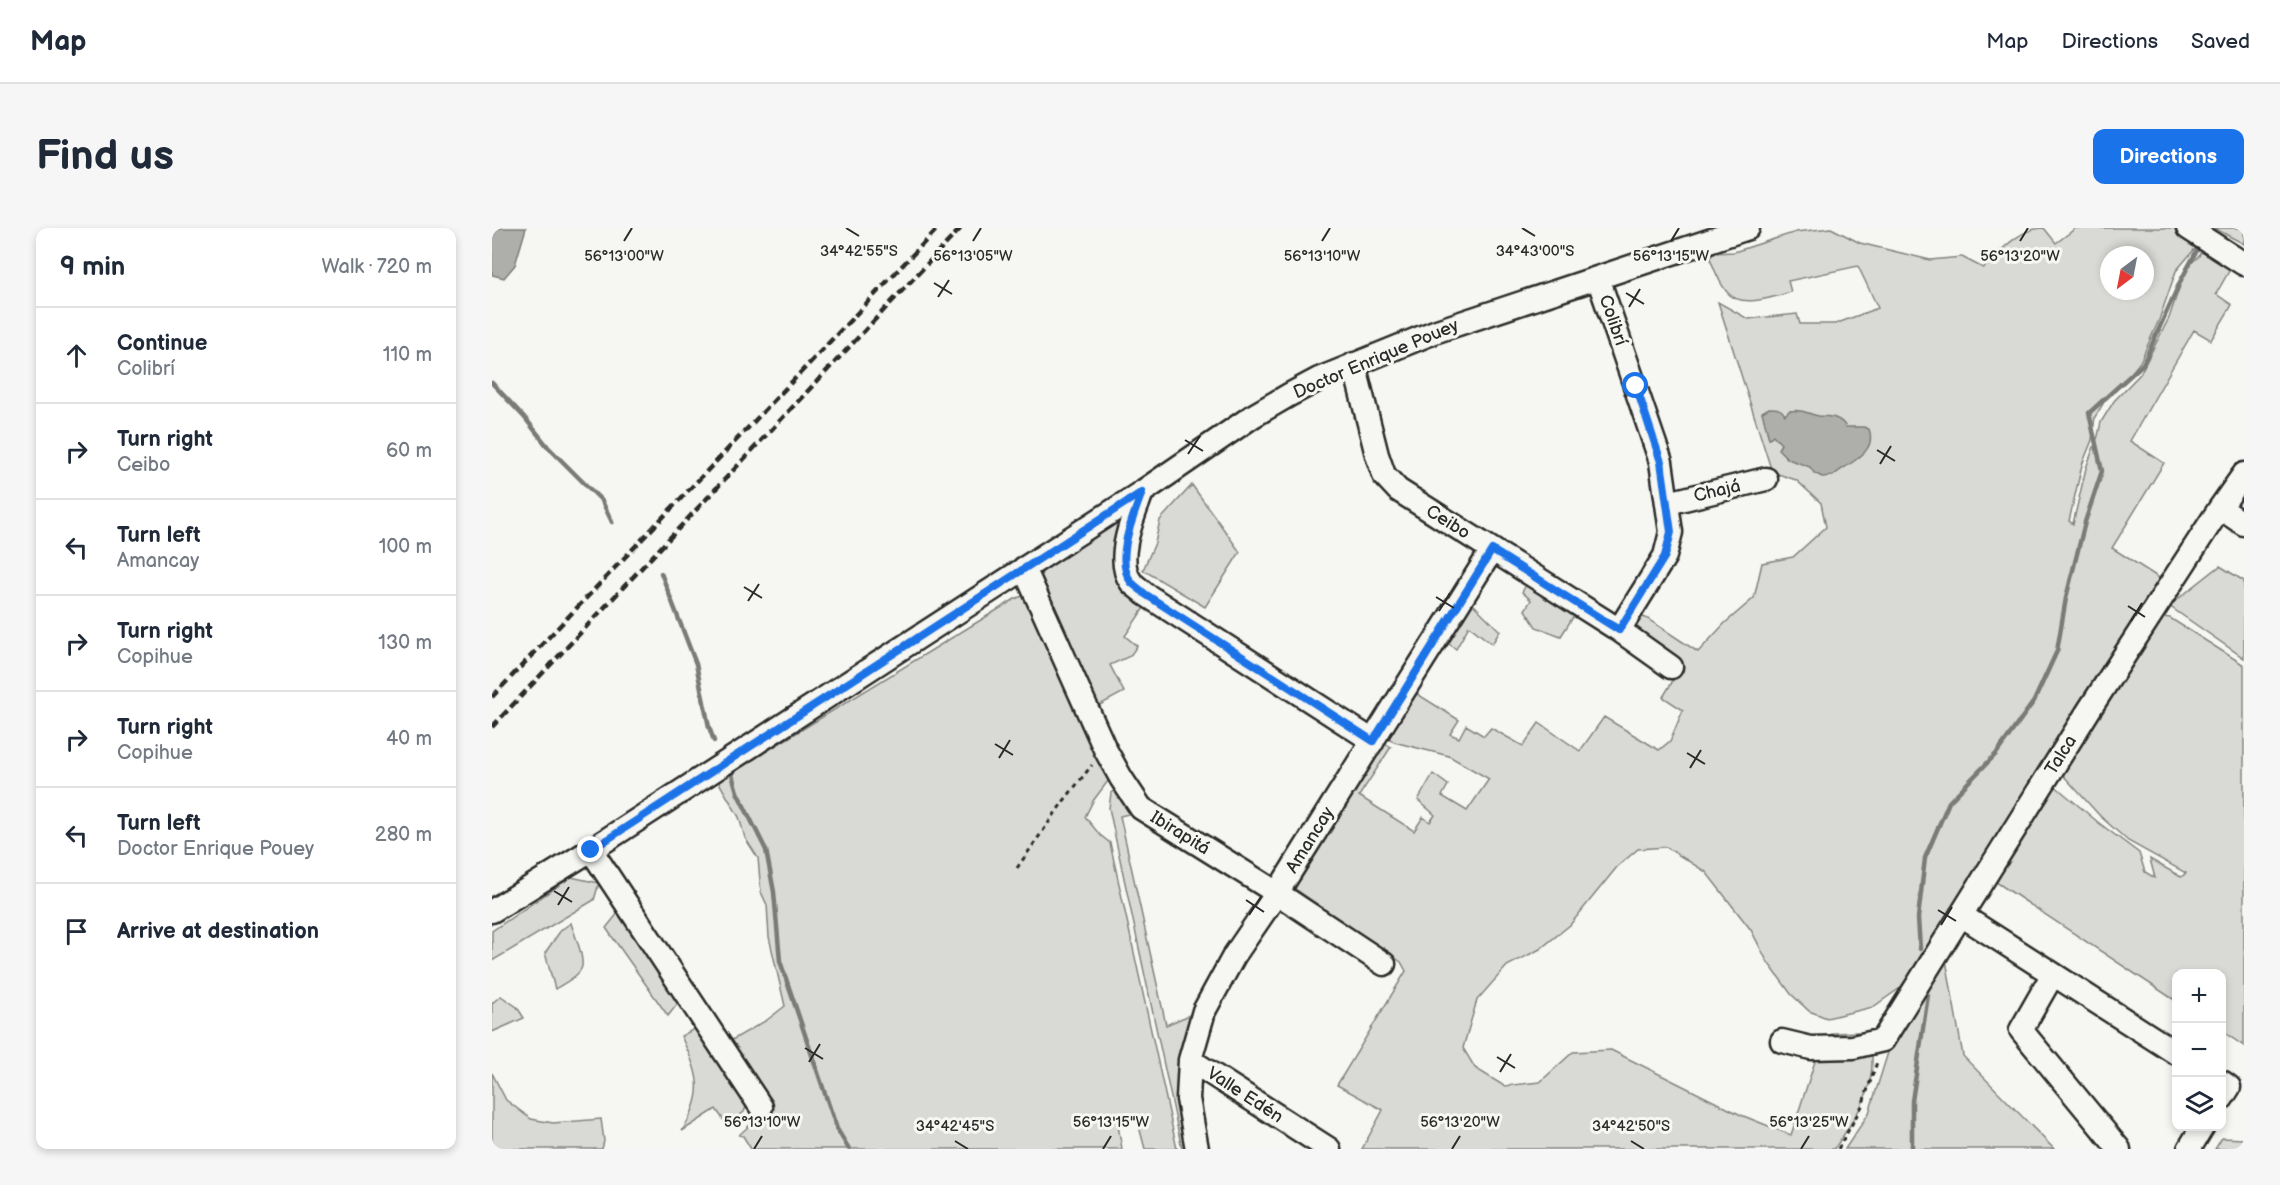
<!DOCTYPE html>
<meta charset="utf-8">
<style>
body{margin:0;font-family:"Balsamiq Sans",sans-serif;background:#f6f6f7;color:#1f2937}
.controls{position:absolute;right:18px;bottom:18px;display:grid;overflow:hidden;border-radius:12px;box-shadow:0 3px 9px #0003}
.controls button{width:54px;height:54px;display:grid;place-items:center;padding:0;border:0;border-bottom:2px solid #e0e1e3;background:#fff;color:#1f2937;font:30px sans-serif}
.compass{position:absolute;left:1608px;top:18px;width:54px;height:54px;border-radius:50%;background:#fff;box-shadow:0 3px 9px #0003;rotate:212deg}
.stop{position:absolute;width:18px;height:18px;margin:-14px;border:4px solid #1a73e8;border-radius:50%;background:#fff}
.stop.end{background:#1a73e8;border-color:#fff;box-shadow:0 2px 6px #0008}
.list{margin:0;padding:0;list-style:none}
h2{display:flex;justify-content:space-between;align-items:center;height:78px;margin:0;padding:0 24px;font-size:26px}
h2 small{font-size:20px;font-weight:400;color:#747a83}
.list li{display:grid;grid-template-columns:39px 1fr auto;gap:18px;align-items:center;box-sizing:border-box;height:96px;padding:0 24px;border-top:2px solid #e0e1e3}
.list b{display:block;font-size:22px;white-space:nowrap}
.list p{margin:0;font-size:20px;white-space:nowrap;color:#747a83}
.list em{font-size:20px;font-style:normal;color:#747a83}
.icon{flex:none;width:33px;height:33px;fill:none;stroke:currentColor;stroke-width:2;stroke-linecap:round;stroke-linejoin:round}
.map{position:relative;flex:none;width:1752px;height:921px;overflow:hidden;border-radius:12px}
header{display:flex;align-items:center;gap:36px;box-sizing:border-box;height:84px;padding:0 30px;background:#fff;border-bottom:2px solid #e0e1e3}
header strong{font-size:28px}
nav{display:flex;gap:33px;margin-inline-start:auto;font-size:21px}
.intro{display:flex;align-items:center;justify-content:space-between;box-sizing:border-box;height:144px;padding:0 36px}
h1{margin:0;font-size:42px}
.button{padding:15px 27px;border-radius:12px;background:#1a73e8;color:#fff;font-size:21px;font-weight:700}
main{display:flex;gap:36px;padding:0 36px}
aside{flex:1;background:#fff;border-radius:12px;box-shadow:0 3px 9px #0003}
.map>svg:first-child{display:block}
.green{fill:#d9d9d5;stroke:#828280;stroke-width:1.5;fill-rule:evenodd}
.water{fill:#aeaeab;stroke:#7a7a78;stroke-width:1.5}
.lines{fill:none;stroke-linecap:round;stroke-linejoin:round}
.stream{stroke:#7a7a78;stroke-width:4.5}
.minor-casing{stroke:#2b2b2b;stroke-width:27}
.path{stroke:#2b2b2b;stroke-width:3;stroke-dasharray:4.5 4.5;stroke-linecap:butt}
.minor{stroke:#f6f6f2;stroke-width:22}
.rail{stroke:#2b2b2b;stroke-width:4.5;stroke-dasharray:9 4.5;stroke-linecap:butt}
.route{stroke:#1a73e8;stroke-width:8}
.ticks{fill:none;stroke:#2b2b2b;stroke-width:2}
.labels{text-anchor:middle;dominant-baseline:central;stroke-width:6;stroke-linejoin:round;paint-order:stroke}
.street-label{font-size:18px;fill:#2b2b2b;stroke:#f6f6f2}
.ticks-label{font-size:15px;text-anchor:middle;fill:#2b2b2b;stroke:#f6f6f2;stroke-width:6;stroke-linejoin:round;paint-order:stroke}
</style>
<header>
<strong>Map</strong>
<nav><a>Map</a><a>Directions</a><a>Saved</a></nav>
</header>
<div class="intro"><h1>Find us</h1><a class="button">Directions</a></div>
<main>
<aside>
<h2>9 min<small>Walk · 720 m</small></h2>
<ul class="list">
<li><svg class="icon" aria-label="ahead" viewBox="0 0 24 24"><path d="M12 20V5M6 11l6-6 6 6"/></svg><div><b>Continue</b><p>Colibrí</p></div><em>110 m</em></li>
<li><svg class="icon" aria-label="right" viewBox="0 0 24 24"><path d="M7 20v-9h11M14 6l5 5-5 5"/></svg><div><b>Turn right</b><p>Ceibo</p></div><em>60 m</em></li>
<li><svg class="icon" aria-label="left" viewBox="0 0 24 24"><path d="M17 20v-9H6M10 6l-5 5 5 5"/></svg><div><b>Turn left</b><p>Amancay</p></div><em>100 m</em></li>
<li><svg class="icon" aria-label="right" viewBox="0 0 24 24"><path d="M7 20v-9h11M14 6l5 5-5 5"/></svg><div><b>Turn right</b><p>Copihue</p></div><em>130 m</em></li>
<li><svg class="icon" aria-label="right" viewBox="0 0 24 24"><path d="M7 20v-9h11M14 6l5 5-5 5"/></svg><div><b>Turn right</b><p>Copihue</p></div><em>40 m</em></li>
<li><svg class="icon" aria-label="left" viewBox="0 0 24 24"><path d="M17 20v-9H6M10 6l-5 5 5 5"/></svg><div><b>Turn left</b><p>Doctor Enrique Pouey</p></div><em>280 m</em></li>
<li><svg class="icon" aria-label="arrive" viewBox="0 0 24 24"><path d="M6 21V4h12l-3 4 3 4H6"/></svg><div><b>Arrive at destination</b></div></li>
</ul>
</aside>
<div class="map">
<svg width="1752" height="921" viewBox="0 0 1752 921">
<rect width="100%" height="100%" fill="#f6f6f2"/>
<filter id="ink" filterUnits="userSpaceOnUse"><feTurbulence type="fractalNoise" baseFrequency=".0167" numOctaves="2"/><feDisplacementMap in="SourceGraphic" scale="12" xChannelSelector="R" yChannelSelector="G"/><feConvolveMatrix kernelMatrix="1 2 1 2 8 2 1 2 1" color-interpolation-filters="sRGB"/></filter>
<g filter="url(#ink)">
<!-- green -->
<path class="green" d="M 1339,0 L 1368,15 L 1438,32 L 1470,29 L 1491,40 C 1508,24 1527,0 1552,0 L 1564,15 L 1584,0 L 1695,0 L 1707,16 L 1684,43 L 1667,92 L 1648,134 L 1630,156 L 1615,169 L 1603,189 L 1600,212 L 1590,237 L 1577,293 L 1581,296 L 1594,240 L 1606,208 L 1609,194 L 1622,173 L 1648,146 L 1677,90 L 1694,40 L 1707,28 L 1714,11 L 1744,31 L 1724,66 L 1740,77 L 1719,112 L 1702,102 L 1638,213 L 1672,235 L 1620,320 L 1672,353 L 1459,690 L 1408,760 L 1381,779 L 1335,790 L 1317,783 L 1299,766 L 1275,733 L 1259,702 L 1214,644 L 1174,619 L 1146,621 L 1125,639 L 1078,697 L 1048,721 L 1015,738 L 985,772 L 971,820 L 983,840 L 1012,858 L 1048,854 L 1081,824 L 1119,822 L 1249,887 L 1299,907 L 1328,818 L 1341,805 L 1366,804 L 1378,811 C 1387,857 1367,885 1342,921 L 870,921 L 891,882 L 845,857 L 914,743 L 909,734 L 799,658 L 887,512 L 899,519 L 867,568 L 922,603 L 931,589 L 938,594 L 943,587 L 926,572 L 941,546 L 956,557 L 950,568 L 975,583 L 997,551 L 957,528 L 902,514 L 897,510 L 895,500 L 919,462 L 967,492 L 958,506 L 967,510 L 974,497 L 992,508 L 999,500 L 1031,518 L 1047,495 L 1088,523 L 1112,489 L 1167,522 L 1178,513 L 1191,482 L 1171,469 L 1185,446 L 1141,400 L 1141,385 L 1156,391 L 1206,424 L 1233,395 L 1262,370 L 1270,335 L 1301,329 L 1334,299 L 1329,275 L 1304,252 L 1280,244 L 1226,74 L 1256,91 L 1305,86 L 1308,96 L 1343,96 L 1386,80 L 1366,38 L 1296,53 L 1299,64 C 1282,69 1248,81 1235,64 C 1227,55 1222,41 1218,30 L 1221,25 L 1242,24 L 1304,4 ZM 1617,27 L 1653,27 L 1653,63 L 1617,63 Z
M 1722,0 L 1752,0 L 1752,16 Z
M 700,257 L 748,324 L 713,379 L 651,342 L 663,315 L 668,292 Z
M 624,294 L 628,296 L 656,374 L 633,408 L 645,418 L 638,428 L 618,437 L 632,464 L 606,478 L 549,347 L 551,342 L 557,336 Z
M 1728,338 L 1752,353 L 1752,430 L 1677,378 Z
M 1042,343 L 1090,375 L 1069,408 L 1044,399 L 1033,382 L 1039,372 L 1030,364 Z
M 537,365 L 619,549 L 601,573 L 593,589 L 608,607 L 618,615 L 685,921 L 653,921 L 644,887 L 625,891 L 630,921 L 259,921 L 251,908 L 247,907 L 259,896 L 277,886 L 279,880 L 240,812 L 275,792 L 293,778 L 277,709 L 275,677 L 269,664 L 266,630 L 253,610 L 247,589 L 226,553 L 523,371 Z
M 975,370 L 1008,403 L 1000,416 L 977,398 L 964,421 L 950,411 Z
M 1671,389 L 1678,390 L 1752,437 L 1752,818 L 1730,803 L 1730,746 L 1684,746 L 1684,773 L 1501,652 L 1562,557 L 1607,595 L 1647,625 L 1653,644 L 1663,650 L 1658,631 L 1689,649 L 1694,645 L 1636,613 L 1608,588 L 1570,546 Z
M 631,555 L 657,581 L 628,588 L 674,797 L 700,786 L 700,921 L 690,921 L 617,580 L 619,565 Z
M 79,649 L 107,655 L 102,672 L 0,733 L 0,703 Z
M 126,685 L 130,688 L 187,774 L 176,788 L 114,700 Z
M 79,695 C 82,706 94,732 89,741 C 85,750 70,756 63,761 L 53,725 L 69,702 Z
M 1454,732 L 1471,828 L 1562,921 L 1353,921 L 1377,885 L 1398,818 Z
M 9,768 L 25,779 L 32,790 L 0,804 L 0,775 Z
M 204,800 L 255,876 L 252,884 L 235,897 L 224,881 L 190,903 C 214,864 207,847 189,808 Z
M 0,845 L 14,872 L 39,891 L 61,895 L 109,891 L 112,913 L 110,921 L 0,921 Z
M 1730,910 L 1752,911 L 1752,921 L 1723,921 Z"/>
<!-- water -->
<path class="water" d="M 0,0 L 34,0 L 23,37 L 12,50 L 0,47 Z
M 1277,180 C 1285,180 1289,180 1293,187 L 1297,183 C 1313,181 1315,186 1327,188 C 1338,189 1347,188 1354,199 L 1372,199 L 1377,201 C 1386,226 1355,235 1341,248 L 1330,249 L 1322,245 L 1318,239 L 1296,231 L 1286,221 L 1289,216 L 1281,207 L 1277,211 L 1270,184 Z"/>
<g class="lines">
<!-- stream -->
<path class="stream" d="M 0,155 L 33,190 L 56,219 L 110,273 L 120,294
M 169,345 L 204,436 L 217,499 L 222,513
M 239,543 L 245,564 L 274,622 L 282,664 L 288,733 L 345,901 L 357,921
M 1428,721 L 1426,690 L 1433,630 L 1457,574 L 1504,526 L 1542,473 L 1565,423 L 1574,370 L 1593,294 L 1610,243 L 1597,185 L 1651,136 L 1689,52 L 1709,15
M 1420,921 L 1420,873 L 1436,767"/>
<defs>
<path id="minor" d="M 1696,0 L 1752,36
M 1106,50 L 1169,234 L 1179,304 L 1173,328 L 1127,402
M 862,136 L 885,227 L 892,247 L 906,262 L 1127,402 L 1179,439
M 650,264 C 642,287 622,331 639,354 C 643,358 649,362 653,366 L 881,513
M 1176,275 L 1274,251
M 1728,280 L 1752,296
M 532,340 L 613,521 L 629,550 L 649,580 L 785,665 L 892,736
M 99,622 L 269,879
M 0,683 L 99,622 L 650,264 L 761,188 L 797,167 L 827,151 L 945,103 L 1256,0
M 1469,687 L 1684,825
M 1561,746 L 1529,802 L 1627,921
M 1290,813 L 1319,820 L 1361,819 L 1391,812 L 1597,482 L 1728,280 L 1752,246
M 698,832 L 837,921
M 1730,854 L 1737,859 L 1730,870
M 705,921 L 696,871 L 698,832 L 712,783 L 742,728 L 785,665 L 1000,322
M 1697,921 L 1711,898"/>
</defs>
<!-- minor casing -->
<use href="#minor" class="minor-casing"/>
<!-- path -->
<path class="path" d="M 525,640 L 571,574 L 600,537
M 1346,921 L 1370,878 L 1386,831"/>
<!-- minor -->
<use href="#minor" class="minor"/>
<!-- rail -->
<path class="rail" d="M 0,469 L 446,0
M 0,499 L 469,0"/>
</g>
</g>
<g class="lines" filter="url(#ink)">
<!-- route -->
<path class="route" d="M 99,622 L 650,264 C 642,287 622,331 639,354 C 643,358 649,362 653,366 L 881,513 L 1000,322 L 1127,402 L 1173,328 L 1179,304 L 1169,234 L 1144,158"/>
</g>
<!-- ticks -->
<path class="ticks" d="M 354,0 L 367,8M 1030,0 L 1043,8M 132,13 L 140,0M 481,13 L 489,0M 830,13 L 838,0M 1179,13 L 1187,0M 1528,13 L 1536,0M 442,55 L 460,66M 1134,65 L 1152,76M 446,69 L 457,52M 1137,79 L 1148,61M 693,212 L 711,223M 1385,222 L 1403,233M 696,226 L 708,208M 1388,236 L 1399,218M 252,359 L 270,370M 944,369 L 962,380M 256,373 L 267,356M 1636,378 L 1653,389M 947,383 L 958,365M 1639,393 L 1650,375M 503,516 L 521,527M 1195,525 L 1213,536M 507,530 L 518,512M 1198,540 L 1209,522M 62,663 L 80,674M 754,672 L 772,684M 66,677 L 77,659M 1446,682 L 1464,693M 757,687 L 769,669M 1449,697 L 1460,679M 313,820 L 331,831M 1005,829 L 1023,840M 317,834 L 328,816M 1008,844 L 1019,826M 463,913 L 476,921M 1139,913 L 1152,921M 262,921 L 270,908M 611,921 L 619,908M 960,921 L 968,908M 1309,921 L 1317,908"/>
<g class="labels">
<!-- street labels -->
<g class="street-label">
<text transform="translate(1121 92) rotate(71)">Colibrí</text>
<text transform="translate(884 131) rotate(-23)">Doctor Enrique Pouey</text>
<text transform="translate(1225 263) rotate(-13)">Chajá</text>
<text transform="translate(956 294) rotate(32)">Ceibo</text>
<text transform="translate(1569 527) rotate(-58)">Talca</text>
<text transform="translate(688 605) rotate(32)">Ibirapitá</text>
<text transform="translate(818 612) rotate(-58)">Amancay</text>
<text transform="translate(753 867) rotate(33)">Valle Edén</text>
</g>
</g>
<g class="ticks-label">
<text x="1043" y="28">34°43'00"S</text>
<text x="367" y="28">34°42'55"S</text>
<text x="132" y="33">56°13'00"W</text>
<text x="481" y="33">56°13'05"W</text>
<text x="830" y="33">56°13'10"W</text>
<text x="1179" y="33">56°13'15"W</text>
<text x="1528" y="33">56°13'20"W</text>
<text x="270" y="899">56°13'10"W</text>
<text x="619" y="899">56°13'15"W</text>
<text x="968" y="899">56°13'20"W</text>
<text x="1317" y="899">56°13'25"W</text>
<text x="463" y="903">34°42'45"S</text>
<text x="1139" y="903">34°42'50"S</text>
</g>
</svg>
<div class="controls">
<button>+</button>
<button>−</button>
<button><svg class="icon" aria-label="layers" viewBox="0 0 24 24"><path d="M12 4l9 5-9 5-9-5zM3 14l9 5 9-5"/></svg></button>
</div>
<svg class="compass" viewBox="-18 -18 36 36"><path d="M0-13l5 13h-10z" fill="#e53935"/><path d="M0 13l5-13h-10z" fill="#747a83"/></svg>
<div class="stop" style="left:1144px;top:158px"></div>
<div class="stop end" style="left:99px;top:622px"></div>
</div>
</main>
